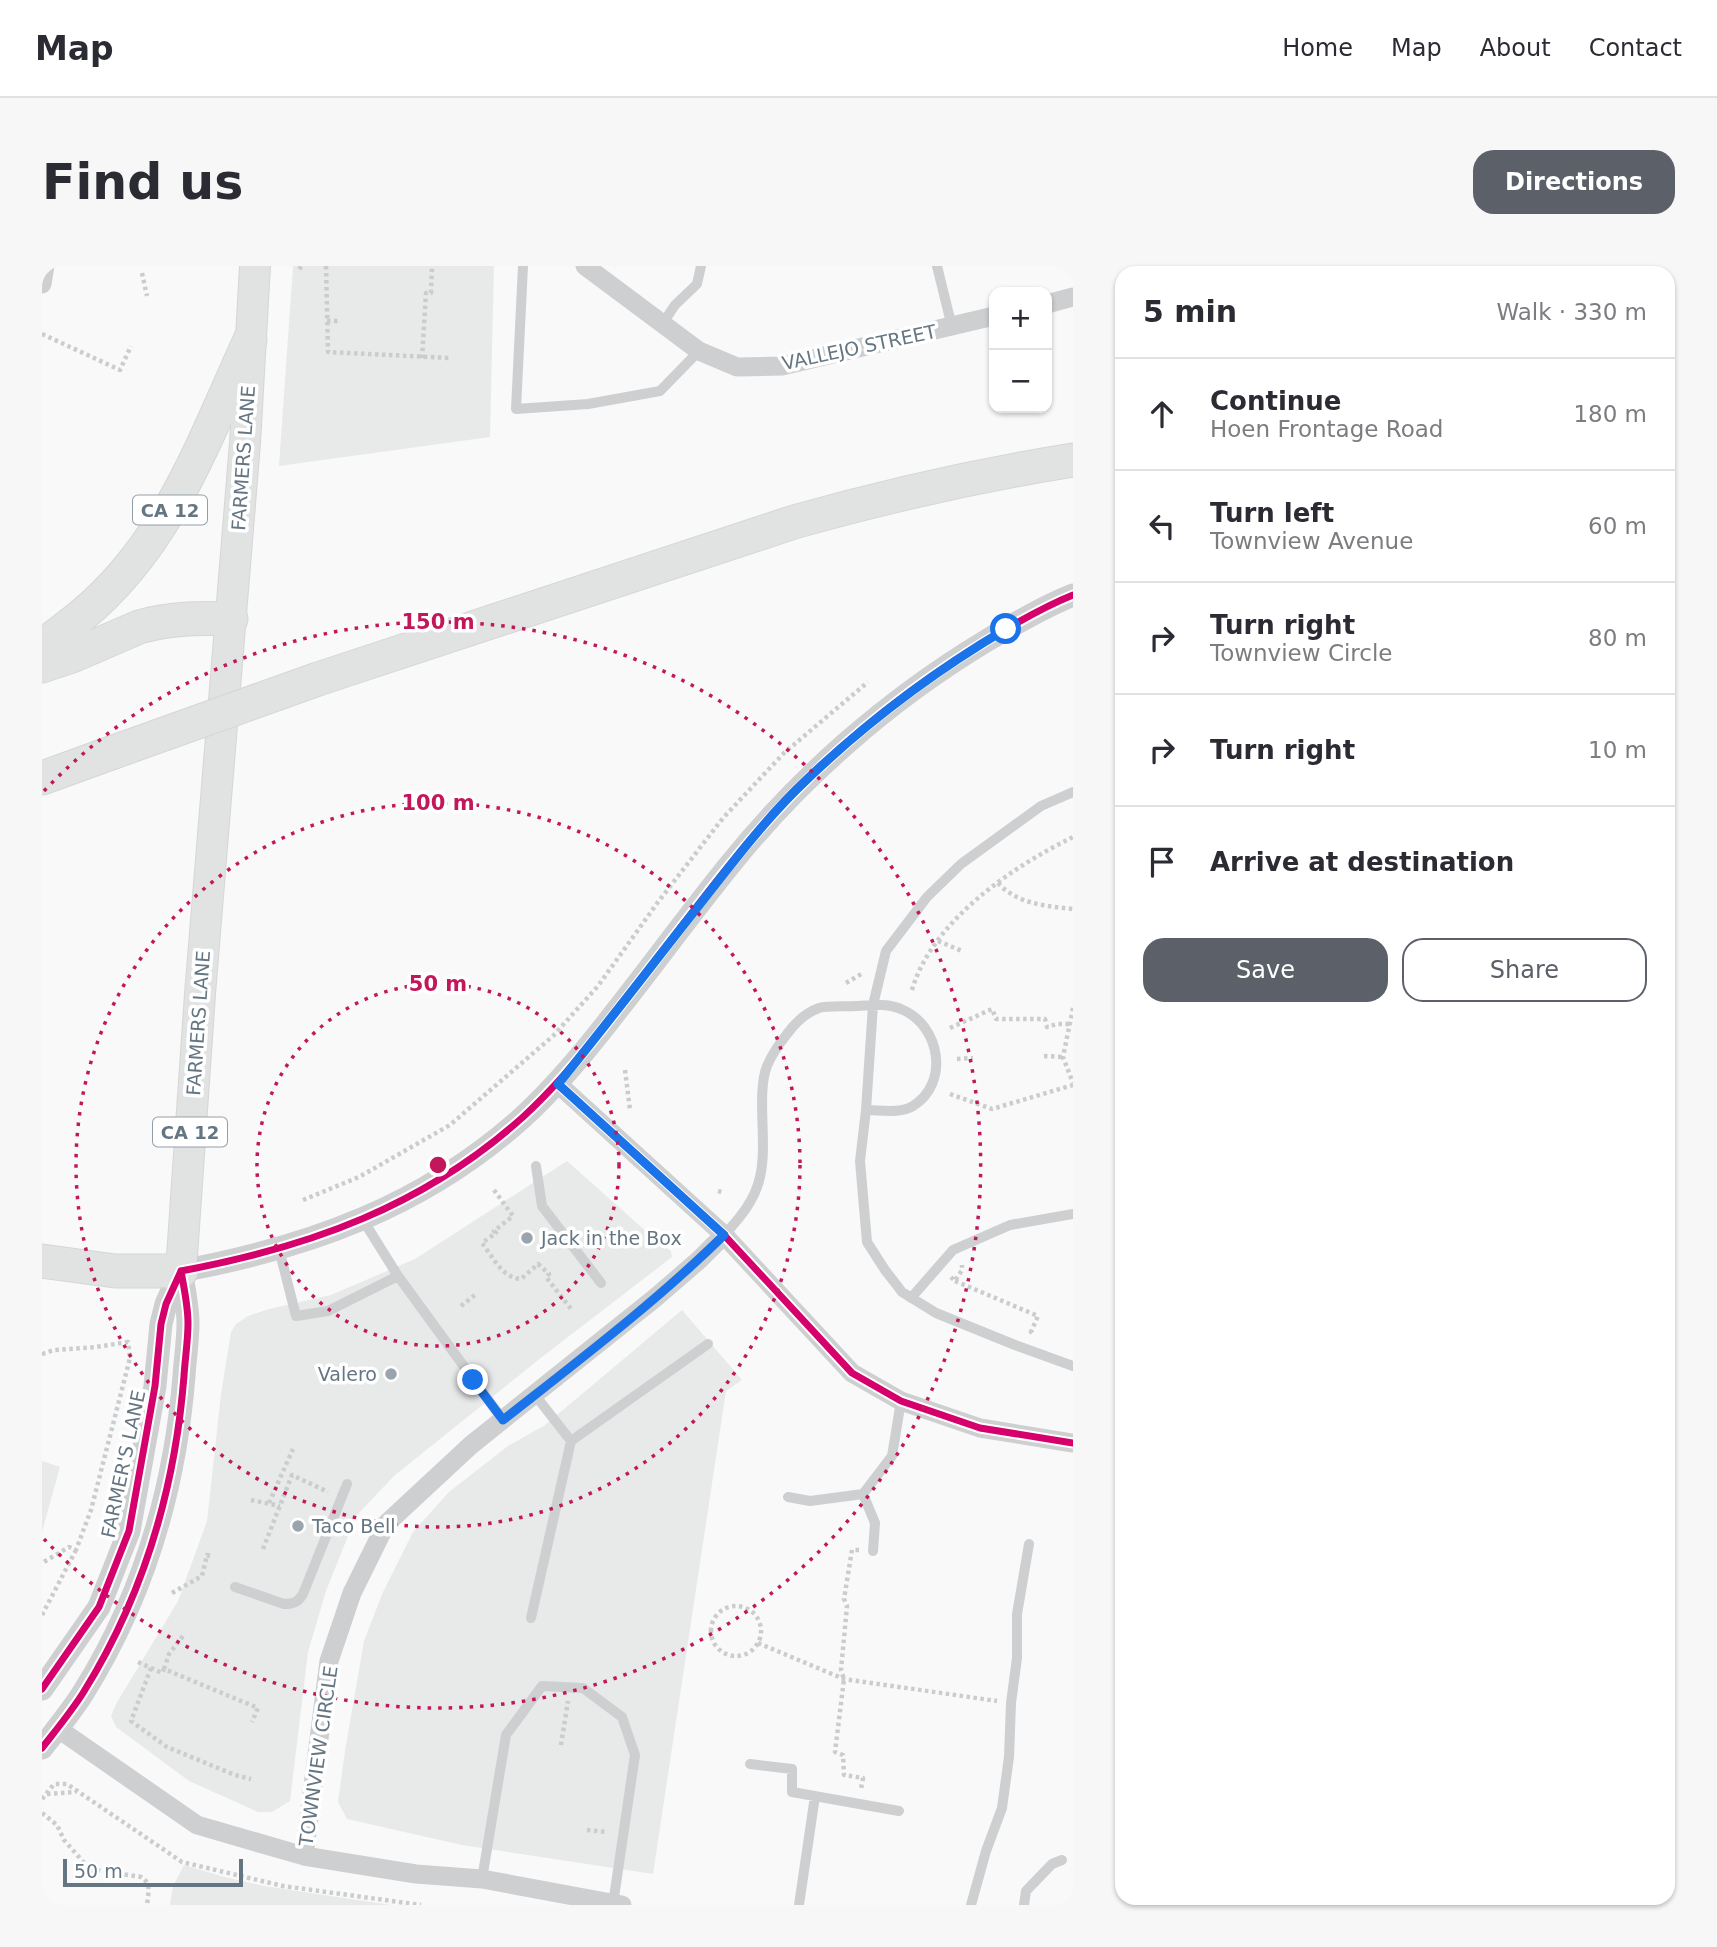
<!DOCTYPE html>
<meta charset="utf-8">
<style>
body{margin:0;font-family:"DejaVu Sans",sans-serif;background:#f7f7f7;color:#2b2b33}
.controls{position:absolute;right:21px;top:21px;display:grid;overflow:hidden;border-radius:14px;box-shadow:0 2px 5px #0004}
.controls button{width:63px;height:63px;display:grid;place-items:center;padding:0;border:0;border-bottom:2px solid #e1e1e2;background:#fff;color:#2b2b33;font:35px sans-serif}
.scale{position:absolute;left:21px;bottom:18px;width:180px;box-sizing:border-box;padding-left:7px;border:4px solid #657683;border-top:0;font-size:19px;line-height:24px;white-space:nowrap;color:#657683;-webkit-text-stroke:5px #fff;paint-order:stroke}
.stop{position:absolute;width:21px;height:21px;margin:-16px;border:5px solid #1a73e8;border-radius:50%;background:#fff}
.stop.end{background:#1a73e8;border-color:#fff;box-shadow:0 2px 7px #0008}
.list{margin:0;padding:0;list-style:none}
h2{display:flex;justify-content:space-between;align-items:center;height:91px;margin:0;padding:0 28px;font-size:30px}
h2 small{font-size:23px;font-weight:400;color:#7c7c81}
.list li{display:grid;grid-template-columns:46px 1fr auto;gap:21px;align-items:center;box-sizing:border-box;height:112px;padding:0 28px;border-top:2px solid #e1e1e2}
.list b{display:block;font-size:26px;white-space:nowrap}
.list p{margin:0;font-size:23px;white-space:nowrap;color:#7c7c81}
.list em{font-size:23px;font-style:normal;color:#7c7c81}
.actions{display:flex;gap:14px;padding:21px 28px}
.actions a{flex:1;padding:16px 0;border:2px solid #5c6169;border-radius:21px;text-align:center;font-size:24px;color:#5c6169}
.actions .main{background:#5c6169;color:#fff}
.icon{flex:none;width:38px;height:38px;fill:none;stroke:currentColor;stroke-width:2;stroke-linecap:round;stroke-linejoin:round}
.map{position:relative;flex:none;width:1031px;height:1639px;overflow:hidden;border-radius:21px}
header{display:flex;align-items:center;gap:42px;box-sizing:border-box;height:98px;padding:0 35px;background:#fff;border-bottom:2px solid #e1e1e2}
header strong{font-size:33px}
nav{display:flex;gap:38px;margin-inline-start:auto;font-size:24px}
.intro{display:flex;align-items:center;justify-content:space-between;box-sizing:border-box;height:168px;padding:0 42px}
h1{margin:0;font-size:49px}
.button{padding:18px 32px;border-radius:21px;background:#5c6169;color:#fff;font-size:24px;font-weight:700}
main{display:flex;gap:42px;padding:0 42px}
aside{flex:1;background:#fff;border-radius:21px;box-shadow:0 2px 5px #0004}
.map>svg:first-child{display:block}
.built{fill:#e8e9e9}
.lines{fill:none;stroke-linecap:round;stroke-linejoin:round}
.primary-casing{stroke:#d5d6d7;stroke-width:32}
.motorway-casing{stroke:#d5d6d6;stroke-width:35}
.path{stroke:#cbcccd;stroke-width:4.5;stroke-dasharray:3.5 3.5;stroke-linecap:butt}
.service{stroke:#cecfd0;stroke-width:10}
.minor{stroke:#cecfd0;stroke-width:19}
.tertiary{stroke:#cecfd0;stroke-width:23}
.primary{stroke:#e1e2e2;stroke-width:30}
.motorway{stroke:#e1e2e2;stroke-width:33}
.motorway-bridge-casing{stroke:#d5d6d6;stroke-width:35;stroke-linecap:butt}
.motorway-bridge{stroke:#e1e2e2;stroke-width:33}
.cycleway-casing{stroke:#fff;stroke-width:11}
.cycleway{stroke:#d6006c;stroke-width:7}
.route{stroke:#1a73e8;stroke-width:9}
.ring{fill:none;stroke:#c2185b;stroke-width:3.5;stroke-dasharray:3.5 7}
.poi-dot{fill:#99a4ac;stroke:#fff;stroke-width:2.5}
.labels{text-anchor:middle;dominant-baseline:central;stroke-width:7;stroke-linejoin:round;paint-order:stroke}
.shield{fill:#fff;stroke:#939fa8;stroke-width:2}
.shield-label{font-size:18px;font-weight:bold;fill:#657683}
.street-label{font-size:19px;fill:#657683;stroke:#fff}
.poi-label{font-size:19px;fill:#657683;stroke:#fff;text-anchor:start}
.centre{fill:#c2185b;stroke:#fff;stroke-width:3.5}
.ring-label{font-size:21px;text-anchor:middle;font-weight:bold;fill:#c2185b;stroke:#fff;stroke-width:7;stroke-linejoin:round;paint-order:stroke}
</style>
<header>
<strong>Map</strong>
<nav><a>Home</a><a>Map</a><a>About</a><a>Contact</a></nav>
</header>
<div class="intro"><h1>Find us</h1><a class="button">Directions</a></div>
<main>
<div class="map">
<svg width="1031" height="1639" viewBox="0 0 1031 1639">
<rect width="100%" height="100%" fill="#f9f9f9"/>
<!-- built -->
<path class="built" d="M 251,0 L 452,0 L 448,171 L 237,200 Z
M 525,895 L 615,975 L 629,985 L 630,991 L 500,1091 L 352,1210 L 314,1250 L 284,1325 L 266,1386 L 248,1535 L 230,1546 L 216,1546 L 147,1515 L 74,1461 L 69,1450 L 74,1438 L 136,1335 L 165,1255 L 179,1128 L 189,1066 L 194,1058 L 206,1050 L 227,1043 L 289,1029 L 373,993 Z
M 640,1044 L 700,1114 L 684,1125 L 611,1608 L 420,1579 L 305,1553 L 296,1536 L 303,1485 L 322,1375 L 341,1326 L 371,1266 L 407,1226 L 466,1180 L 503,1159 Z
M 0,1195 L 18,1201 L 0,1266 Z
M 142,1599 L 179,1610 L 222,1620 L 349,1639 L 128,1639 L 131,1620 Z"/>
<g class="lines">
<defs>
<path id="primary" d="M 139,1005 L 158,728 L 203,177 L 213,0"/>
<path id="motorway" d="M 0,379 C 14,371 26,360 39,350 C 127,278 162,174 208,74
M 0,400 L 30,390 L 97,361 C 128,352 157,352 189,353
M 276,413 L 752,256 C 844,230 937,209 1031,194
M 0,512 L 69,487
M 0,995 L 73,1005 L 139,1005"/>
</defs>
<!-- primary casing -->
<use href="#primary" class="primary-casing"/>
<!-- motorway casing -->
<use href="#motorway" class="motorway-casing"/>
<!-- path -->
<path class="path" d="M 284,0 L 286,86 L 407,92
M 257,3 L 260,0
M 100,7 L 105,30
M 285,55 L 299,55
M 0,68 L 78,104 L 89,80
M 380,92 L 384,27 L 389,27 L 390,0
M 956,617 C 975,638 1004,640 1031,643
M 896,675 L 920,685
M 804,717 L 821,707
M 870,724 C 890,655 970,601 1031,571
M 1031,742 L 1021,791 L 1031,817
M 908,762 L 950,743 L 954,753 L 1003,753 L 1005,761 L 1015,758 L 1028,758
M 1002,790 L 1021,791
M 915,793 L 931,792
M 583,804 L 588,844
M 908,828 L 950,843 L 1031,819
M 452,924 L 471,950 L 452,965 L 454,967 L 440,977 C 451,991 460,1012 479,1013 L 496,998 L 507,1008 L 504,1011 L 529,1043
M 676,925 L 680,926
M 261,934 L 317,911 L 408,859 L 511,770 L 556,720 L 616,636 L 681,552 L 742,487 L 826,416
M 909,1011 L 913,1015 L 920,1004 L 920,999
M 913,1015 L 996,1050 L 989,1066 L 993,1067
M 419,1040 L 433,1029
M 0,1088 L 12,1084 L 54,1081 L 86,1076 L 88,1092 L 49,1244 L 34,1284 L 27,1281 L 0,1297
M 209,1234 L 238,1240
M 227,1237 L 251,1183
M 221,1283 L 250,1209 L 286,1226
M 817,1284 L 810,1284 L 802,1333 L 805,1340 L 799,1404 L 802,1413 L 793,1486 L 801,1489 L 802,1509 L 821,1512 L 819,1523
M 130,1327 L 160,1310 L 165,1289 L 168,1290
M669 1365a25 25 0 1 1 50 0a25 25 0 1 1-50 0Z
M 0,1349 L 34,1284
M 716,1377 L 802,1413 L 955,1435
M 96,1396 L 120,1407 L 122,1403 L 216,1442 L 210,1456
M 109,1402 L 89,1455 L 125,1481 L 193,1509 L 209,1513
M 122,1403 L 127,1388 L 141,1370
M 519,1479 L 526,1435
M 5,1528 L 34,1526
M 0,1533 L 12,1518 L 25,1518 L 140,1596 L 241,1620 L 379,1639
M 0,1547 L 15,1559 L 22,1574 L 51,1607
M 545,1564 L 564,1566
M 48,1603 L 99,1611 C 110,1618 106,1627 105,1639"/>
<!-- service -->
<path class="service" d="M 481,0 L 474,143 L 546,138 L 618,125 L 657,85
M 895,0 L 910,61
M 621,57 L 633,39 L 655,18 L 659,0
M 1031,526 L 999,540 L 919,598 L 885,631 L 844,685 L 831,739 L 824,844 L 818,895 L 825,976 L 843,1004 L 860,1026 L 894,1047 L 973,1079 L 1031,1100
M 494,900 L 500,940 L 559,1017
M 321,954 L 356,1010 L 461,1154
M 682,969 C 698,952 713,934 718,911 C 726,878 714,828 725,800 C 730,788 737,778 745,768 C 753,757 763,747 777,742 C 788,739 803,741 814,740 C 830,739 847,737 861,744 C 898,760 908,817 871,840 C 858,848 839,844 824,844
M 237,983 L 254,1050 L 286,1045 L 356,1010
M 869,1032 L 911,984 L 968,959 L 1031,948
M 493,1129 L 529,1175 L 666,1078
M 821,1228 L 833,1257 L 831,1285
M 746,1231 L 768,1235 L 821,1228 L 850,1190 L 859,1135
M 193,1321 L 242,1338 C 252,1338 256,1336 261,1328 L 305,1218
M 489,1352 L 529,1175
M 708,1498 L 750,1503 L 750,1526 L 857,1545
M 440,1613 L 464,1469 L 500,1420 L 541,1422 L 580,1451 L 593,1489 L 571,1638
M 757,1639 L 773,1530
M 929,1639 L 944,1585 L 960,1542 L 967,1491 L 969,1437 L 975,1392 L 975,1348 L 987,1278
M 982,1639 L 984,1625 L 1010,1598 L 1020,1594"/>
<!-- minor -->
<path class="minor" d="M 543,0 L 657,85 L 695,101 L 740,100 L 952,50
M 0,18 L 3,0
M 1005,38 L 1031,31
M 516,818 L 682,969 L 810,1107 L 859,1135 L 938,1162 L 1031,1177
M 15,1462 L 155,1559 L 262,1590 L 374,1608 L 440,1613 L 580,1639
M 262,1590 L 287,1395 L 310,1327 L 344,1258 L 429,1179 L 613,1032 L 657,994 L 682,969"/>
<!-- tertiary -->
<path class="tertiary" d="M 139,1005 C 268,981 382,940 481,851 C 517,818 547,781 576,743 C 613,696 648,648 686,601 C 757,512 846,434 944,375 C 972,358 1001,341 1031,329
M 0,1423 L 57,1341 L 87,1265 L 113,1120 L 119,1058 L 124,1038 L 139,1005
M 0,1482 C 14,1464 29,1446 41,1427 C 101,1331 133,1223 142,1110 C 143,1093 146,1075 146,1057 C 146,1040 142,1022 139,1005"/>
<!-- primary -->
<use href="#primary" class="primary"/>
<!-- motorway -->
<use href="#motorway" class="motorway"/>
<defs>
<path id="motorway-bridge" d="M 69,487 L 276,413"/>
</defs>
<!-- motorway-bridge casing -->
<use href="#motorway-bridge" class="motorway-bridge-casing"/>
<!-- motorway-bridge -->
<use href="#motorway-bridge" class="motorway-bridge"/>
<defs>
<path id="cycleway" d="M 516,818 L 682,969 L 810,1107 L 859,1135 L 938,1162 L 1031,1177
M 139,1005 C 268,981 382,940 481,851 C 517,818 547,781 576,743 C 613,696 648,648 686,601 C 757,512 846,434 944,375 C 972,358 1001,341 1031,329
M 0,1423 L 57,1341 L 87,1265 L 113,1120 L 119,1058 L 124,1038 L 139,1005
M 0,1482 C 14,1464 29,1446 41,1427 C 101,1331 133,1223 142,1110 C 143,1093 146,1075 146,1057 C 146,1040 142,1022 139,1005"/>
</defs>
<!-- cycleway casing -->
<use href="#cycleway" class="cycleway-casing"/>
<!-- cycleway -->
<use href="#cycleway" class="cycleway"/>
</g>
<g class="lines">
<!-- route -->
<path class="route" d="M 431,1114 L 461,1154 C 536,1095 614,1036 682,969 L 516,818 C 562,762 606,704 651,647 C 684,605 716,562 754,524 C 817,462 888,408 964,363"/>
</g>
<!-- distance rings -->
<g class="ring">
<circle cx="396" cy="899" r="181"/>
<circle cx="396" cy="899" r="362"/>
<path d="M2 525A543 543 0 1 1 2 1273"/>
</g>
<!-- markers -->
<g class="poi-dot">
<circle cx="485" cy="972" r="7"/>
<circle cx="349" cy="1108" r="7"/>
<circle cx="256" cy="1260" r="7"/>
</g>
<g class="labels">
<!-- shield labels -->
<g class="shield">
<rect x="91" y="229.5" width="74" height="29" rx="5"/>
<rect x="111" y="851.5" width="74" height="29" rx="5"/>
</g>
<g class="shield-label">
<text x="128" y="244">CA 12</text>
<text x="148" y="866">CA 12</text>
</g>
<!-- street labels -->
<g class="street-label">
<text transform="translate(817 81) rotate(-12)">VALLEJO STREET</text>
<text transform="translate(201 192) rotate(-86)">FARMERS LANE</text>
<text transform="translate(156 757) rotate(-86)">FARMERS LANE</text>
<text transform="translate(81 1198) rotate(-78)">FARMER'S LANE</text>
<text transform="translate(276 1490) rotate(-82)">TOWNVIEW CIRCLE</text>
</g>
<!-- poi labels -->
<g class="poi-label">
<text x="499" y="972">Jack in the Box</text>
<text x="335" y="1108" text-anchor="end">Valero</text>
<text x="270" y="1260">Taco Bell</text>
</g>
</g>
<circle cx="396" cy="899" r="10" class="centre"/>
<g class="ring-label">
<text x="396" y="363">150 m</text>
<text x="396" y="544">100 m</text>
<text x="396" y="725">50 m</text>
</g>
</svg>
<div class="controls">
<button>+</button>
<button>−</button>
</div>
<div class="scale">50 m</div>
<div class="stop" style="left:964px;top:363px"></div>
<div class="stop end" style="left:431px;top:1114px"></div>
</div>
<aside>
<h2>5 min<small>Walk · 330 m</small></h2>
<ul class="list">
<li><svg class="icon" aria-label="ahead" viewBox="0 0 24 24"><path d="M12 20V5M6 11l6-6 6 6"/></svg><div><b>Continue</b><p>Hoen Frontage Road</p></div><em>180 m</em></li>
<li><svg class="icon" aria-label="left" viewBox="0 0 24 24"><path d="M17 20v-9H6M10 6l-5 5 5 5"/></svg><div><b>Turn left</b><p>Townview Avenue</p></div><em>60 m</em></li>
<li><svg class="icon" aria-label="right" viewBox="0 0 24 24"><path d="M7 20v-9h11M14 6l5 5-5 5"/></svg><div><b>Turn right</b><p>Townview Circle</p></div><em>80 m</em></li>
<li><svg class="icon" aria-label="right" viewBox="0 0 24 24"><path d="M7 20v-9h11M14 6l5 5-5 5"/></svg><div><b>Turn right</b></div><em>10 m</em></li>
<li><svg class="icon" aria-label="arrive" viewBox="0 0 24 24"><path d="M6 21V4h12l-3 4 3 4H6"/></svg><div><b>Arrive at destination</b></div></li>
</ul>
<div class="actions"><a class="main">Save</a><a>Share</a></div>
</aside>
</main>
